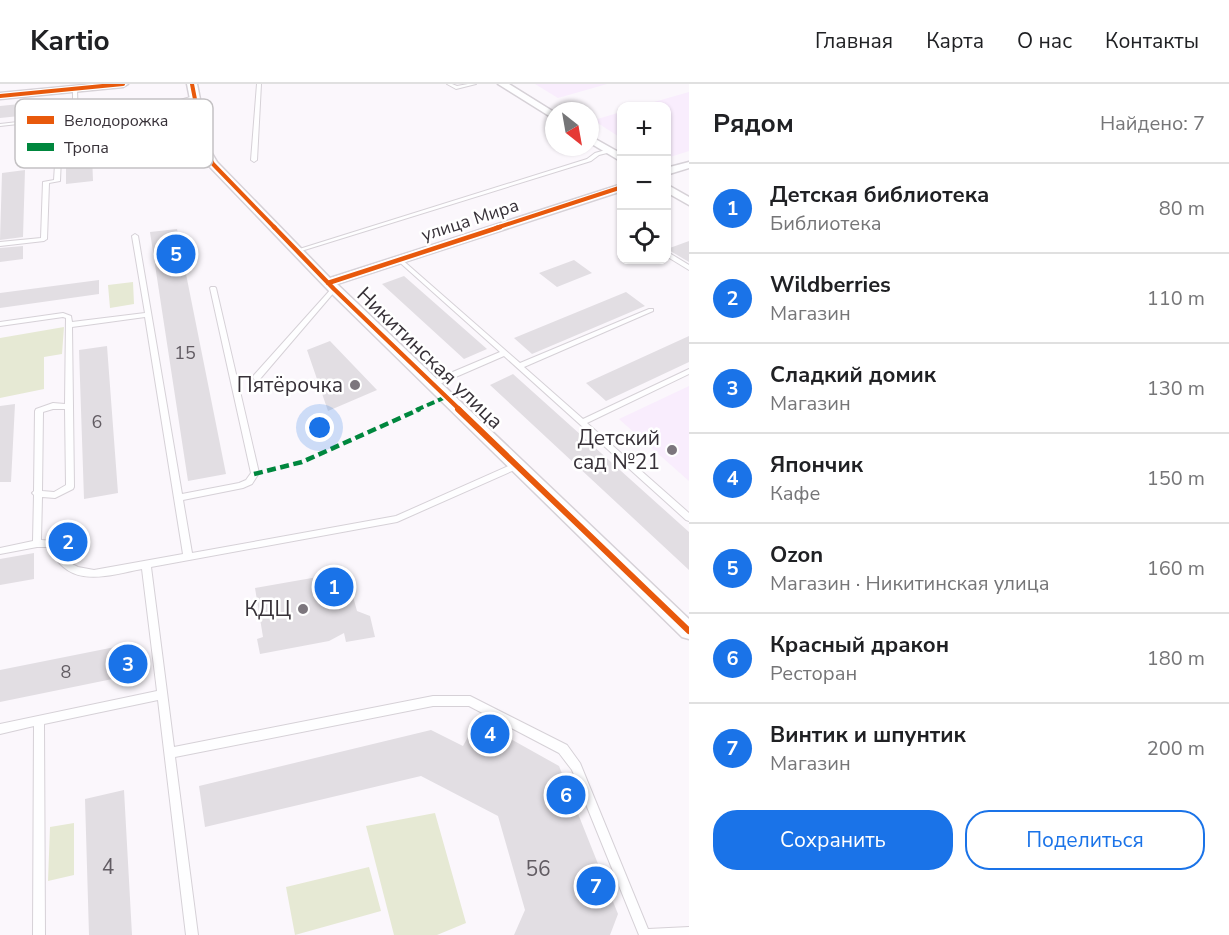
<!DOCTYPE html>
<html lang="ru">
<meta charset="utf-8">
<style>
body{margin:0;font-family:"Nunito Sans",sans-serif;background:#f6f6f6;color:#202124}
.controls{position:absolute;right:18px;top:18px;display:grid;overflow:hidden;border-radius:12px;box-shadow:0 2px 4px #0004}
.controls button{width:54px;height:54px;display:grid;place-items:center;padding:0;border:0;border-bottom:2px solid #e0e0e0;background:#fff;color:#202124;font:30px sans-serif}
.compass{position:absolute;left:545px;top:18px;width:54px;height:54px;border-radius:50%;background:#fff;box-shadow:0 2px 4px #0004;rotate:149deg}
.you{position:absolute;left:320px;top:344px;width:21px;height:21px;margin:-15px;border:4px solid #fff;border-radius:50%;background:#1a73e8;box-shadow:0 0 0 9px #1a73e833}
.badge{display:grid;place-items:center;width:39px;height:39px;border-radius:50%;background:#1a73e8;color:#fff;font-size:20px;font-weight:700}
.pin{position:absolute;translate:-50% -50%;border:3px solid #fff;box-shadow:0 2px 6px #0006}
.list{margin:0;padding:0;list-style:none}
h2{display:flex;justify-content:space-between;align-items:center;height:78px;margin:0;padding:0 24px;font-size:26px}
h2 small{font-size:20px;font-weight:400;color:#757577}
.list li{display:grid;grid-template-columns:39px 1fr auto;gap:18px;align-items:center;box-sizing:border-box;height:90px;padding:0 24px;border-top:2px solid #e0e0e0}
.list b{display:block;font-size:22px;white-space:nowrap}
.list p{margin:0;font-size:20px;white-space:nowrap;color:#757577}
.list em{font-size:20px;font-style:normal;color:#757577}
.actions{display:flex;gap:12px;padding:18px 24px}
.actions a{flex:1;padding:14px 0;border:2px solid #1a73e8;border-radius:24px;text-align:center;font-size:21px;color:#1a73e8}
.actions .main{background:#1a73e8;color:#fff}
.icon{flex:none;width:33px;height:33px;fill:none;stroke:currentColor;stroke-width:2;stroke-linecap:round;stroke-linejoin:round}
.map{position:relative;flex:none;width:689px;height:851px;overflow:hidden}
header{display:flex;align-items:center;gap:36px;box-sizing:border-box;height:84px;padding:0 30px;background:#fff;border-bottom:2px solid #e0e0e0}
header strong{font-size:28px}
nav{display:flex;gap:33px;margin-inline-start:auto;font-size:21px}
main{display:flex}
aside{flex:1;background:#fff}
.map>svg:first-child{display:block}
.built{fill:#f9edfd}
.green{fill:#e6e9d4}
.building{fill:#e2dee3}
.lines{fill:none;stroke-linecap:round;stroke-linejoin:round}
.lane-casing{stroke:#d6d1d7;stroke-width:2}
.street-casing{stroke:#d6d1d7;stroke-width:3}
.lane{fill:#fefeff;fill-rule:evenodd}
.street{fill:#fefeff;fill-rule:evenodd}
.quiet-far1{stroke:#00873e;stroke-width:4;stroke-dasharray:8 4;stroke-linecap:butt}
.quiet{stroke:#00873e;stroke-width:4.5;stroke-dasharray:9 4.5;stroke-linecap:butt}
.cycleway-far2-casing{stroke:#fff;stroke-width:6}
.cycleway-far1-casing{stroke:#fff;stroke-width:8}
.cycleway-casing{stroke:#fff;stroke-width:10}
.cycleway-far2{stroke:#e8590c;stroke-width:4}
.cycleway-far1{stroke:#e8590c;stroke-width:4.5}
.cycleway{stroke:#e8590c;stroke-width:6}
.poi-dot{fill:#7c767d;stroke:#fff;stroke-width:2}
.labels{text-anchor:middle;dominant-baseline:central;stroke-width:5;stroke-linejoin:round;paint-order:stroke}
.far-street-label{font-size:18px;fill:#373138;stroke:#fff}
.number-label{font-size:18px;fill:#625c63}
.street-label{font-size:21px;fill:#373138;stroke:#fff}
.poi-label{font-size:21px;fill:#373138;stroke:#fff;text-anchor:end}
.near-number-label{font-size:21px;fill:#625c63}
.key{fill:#fff;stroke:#c3c1c3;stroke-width:1.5}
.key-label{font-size:16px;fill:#373138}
</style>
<header>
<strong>Kartio</strong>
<nav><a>Главная</a><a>Карта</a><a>О нас</a><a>Контакты</a></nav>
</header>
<main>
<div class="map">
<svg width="689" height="851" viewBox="0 0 689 851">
<rect width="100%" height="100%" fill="#fbf7fc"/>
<!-- built -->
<path class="built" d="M 535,0 L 607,0 L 558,14 Z
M 689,8 L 689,67 L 667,74 L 666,22 L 640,22 Z
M 621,28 L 621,54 L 593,36 L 594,36 Z
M 689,302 L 689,397 L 619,335 Z"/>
<!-- green -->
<path class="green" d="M 133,198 L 134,220 L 110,224 L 108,201 Z
M 64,243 L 62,270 L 44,273 L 44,305 L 0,314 L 0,254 Z
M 435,729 L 466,839 L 437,851 L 394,851 L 366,742 Z
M 74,739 L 74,791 L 48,797 L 50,743 Z
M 369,783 L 381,827 L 295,851 L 286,803 Z"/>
<!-- building -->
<path class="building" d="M 60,16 L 59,28 L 0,34 L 0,22 Z
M 91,44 L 93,97 L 66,100 L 66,50 L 71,46 Z
M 25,86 L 23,153 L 0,156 L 2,89 Z
M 177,145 L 226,390 L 188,397 L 150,148 Z
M 689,157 L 689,178 L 667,165 Z
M 23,162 L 23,175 L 0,178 L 0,164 Z
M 574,176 L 592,189 L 557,203 L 539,189 Z
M 404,192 L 487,265 L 464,275 L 382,200 Z
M 99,196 L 99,210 L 0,224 L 0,209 Z
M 626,208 L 645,222 L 532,270 L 514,254 Z
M 689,252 L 689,278 L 606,317 L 586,299 Z
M 330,257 L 377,306 L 328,327 L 307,266 Z
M 107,262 L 118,409 L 84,415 L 79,266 Z
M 513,290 L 689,448 L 689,486 L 490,301 Z
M 15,320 L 11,398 L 0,398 L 0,322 Z
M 76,444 L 78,468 L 65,471 L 60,461 L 59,447 Z
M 34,469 L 34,495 L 0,501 L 0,475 Z
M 345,483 L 357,527 L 370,532 L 375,553 L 346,558 L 344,549 L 329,557 L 260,570 L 257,555 L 263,553 L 255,504 L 329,491 L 328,486 Z
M 130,560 L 132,591 L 0,618 L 0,586 Z
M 477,636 L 559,682 L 618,830 L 610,851 L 514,851 L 525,826 L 498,732 L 421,692 L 205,743 L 199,702 L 431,646 L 463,662 Z
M 124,706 L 132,851 L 89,851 L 85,715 Z"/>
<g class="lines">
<defs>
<path id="lane" d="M 257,0 L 261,0 L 257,76 L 254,78 L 251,76 Z
M 447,0 L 452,0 L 457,2 L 468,0 L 476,0 L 456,5 Z
M 75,4 L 77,5 L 78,38 L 62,50 L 60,97 L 49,99 L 47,155 L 44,157 L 0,162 L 0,158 L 41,154 L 43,98 L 54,96 L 57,49 L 74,37 L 73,28 L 54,36 L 0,42 L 0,40 L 53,34 L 73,24 L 73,5 Z
M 194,12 L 196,13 L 196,14 L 182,17 L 180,16 Z
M 165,19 L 169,20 L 160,29 C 170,48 187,57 207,65 L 207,67 L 203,67 C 182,58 166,49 155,29 Z
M 609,65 L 612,67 L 611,68 L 599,71 L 591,77 L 298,168 L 293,167 L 587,75 L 595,69 Z
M 666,144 L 670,146 L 666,150 Z
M 135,150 L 138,152 L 182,410 L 239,399 L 246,396 L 251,389 L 210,204 L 211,203 L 215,203 L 216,204 L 259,389 L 252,400 L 243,404 L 183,416 L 192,469 L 396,432 L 515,379 L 521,379 L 522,381 L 521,383 L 397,438 L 151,483 L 174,663 L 433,612 L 470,612 L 474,614 L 567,661 L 580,679 L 648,845 L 689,843 L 689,851 L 639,851 L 572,686 L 559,669 L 469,622 L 433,622 L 175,673 L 198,851 L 186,851 L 158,616 L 44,640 L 45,851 L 33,851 L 34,642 L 0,650 L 0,640 L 157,607 L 142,485 C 105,492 69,506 49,463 L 37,463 L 0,470 L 0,464 L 33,457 L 34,411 L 32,409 L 34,407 L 35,327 L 36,325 L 53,319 L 65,320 L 66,234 L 63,233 L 0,242 L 0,238 L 63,229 L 71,232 L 72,238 L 145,229 L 132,152 ZM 145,233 L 183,470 L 94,486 L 78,483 L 70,479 L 62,471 L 55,457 L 41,456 L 42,413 L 55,414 L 73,405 L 74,403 L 72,243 ZM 53,325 L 65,325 L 66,401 L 54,408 L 42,407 L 43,328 Z
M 666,167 L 689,181 L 689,186 L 666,172 Z
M 399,173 L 520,279 L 649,225 L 653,225 L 653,227 L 524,283 L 583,335 L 689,285 L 689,290 L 587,339 L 689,429 L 689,437 L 686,436 L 504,272 L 435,302 L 429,302 L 428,300 L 429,298 L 500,268 L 397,176 L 396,175 Z
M 334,203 L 336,204 L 336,206 L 260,295 L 254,295 L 253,293 L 254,291 L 332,204 Z"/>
<path id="street" d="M 95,0 L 128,0 L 123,3 L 0,15 L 0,9 Z
M 187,0 L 197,0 L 210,66 L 217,78 L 330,194 L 622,100 L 622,107 L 337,200 L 689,535 L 689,555 L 682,553 L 330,208 L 209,82 L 200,66 Z
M 498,0 L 509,0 L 554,28 L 554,35 Z
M 590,52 L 622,70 L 622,78 L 590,59 Z
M 689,78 L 689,84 L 666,91 L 666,84 Z
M 666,100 L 689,113 L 689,121 L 666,108 Z"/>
</defs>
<!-- lane casing -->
<use href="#lane" class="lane-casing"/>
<!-- street casing -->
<use href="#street" class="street-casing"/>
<!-- lane -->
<use href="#lane" class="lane"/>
<!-- street -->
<use href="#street" class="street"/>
<!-- quiet-far1 -->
<path class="quiet-far1" d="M 416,326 L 446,313"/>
<!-- quiet -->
<path class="quiet" d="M 254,390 L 302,378 L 420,325"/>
<defs>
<path id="cycleway-far2" d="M 192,0 L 205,66 L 213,80 L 275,144
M 0,12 L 123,0
M 496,144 L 622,103"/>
<path id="cycleway-far1" d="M 274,143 L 334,205 L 460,326
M 328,199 L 500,143"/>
<path id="cycleway" d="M 458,325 L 689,547"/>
</defs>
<!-- cycleway-far2 casing -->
<use href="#cycleway-far2" class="cycleway-far2-casing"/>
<!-- cycleway-far1 casing -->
<use href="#cycleway-far1" class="cycleway-far1-casing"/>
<!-- cycleway casing -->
<use href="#cycleway" class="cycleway-casing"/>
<!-- cycleway-far2 -->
<use href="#cycleway-far2" class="cycleway-far2"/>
<!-- cycleway-far1 -->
<use href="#cycleway-far1" class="cycleway-far1"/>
<!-- cycleway -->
<use href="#cycleway" class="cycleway"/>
</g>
<!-- markers -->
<g class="poi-dot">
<circle cx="355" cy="301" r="6"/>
<circle cx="672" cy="366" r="6"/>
<circle cx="303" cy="525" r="6"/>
</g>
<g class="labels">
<!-- far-street labels -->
<g class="far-street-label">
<text transform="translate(470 136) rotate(-18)">улица Мира</text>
</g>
<!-- number labels -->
<g class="number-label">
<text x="185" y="269">15</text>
<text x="97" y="338">6</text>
<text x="66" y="588">8</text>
</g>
<!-- street labels -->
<g class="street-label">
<text transform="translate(430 274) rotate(44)">Никитинская улица</text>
</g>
<!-- poi labels -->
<g class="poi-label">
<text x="343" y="301">Пятёрочка</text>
<text x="660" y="354">Детский<tspan x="660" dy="24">сад №21</tspan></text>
<text x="291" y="525">КДЦ</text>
</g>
<!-- near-number labels -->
<g class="near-number-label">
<text x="108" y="783">4</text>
<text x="538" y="785">56</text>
</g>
</g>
<!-- legend -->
<rect x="15" y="15" width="198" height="69" rx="9" class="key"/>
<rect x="27" y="32" width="27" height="8" fill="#e8590c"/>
<rect x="27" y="59" width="27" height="8" fill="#00873e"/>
<g class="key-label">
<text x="64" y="42">Велодорожка</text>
<text x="64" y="69">Тропа</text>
</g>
</svg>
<div class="controls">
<button>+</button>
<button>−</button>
<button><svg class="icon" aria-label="locate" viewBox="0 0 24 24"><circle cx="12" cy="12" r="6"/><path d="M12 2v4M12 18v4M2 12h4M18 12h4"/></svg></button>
</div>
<svg class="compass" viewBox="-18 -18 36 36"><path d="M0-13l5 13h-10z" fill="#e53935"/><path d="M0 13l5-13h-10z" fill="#757577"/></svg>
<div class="you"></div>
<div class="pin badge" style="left:334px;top:503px">1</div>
<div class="pin badge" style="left:68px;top:458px">2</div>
<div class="pin badge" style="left:128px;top:580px">3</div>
<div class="pin badge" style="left:490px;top:650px">4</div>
<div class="pin badge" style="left:176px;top:170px">5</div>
<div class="pin badge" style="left:566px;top:711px">6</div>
<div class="pin badge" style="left:596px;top:802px">7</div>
</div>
<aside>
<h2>Рядом<small>Найдено: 7</small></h2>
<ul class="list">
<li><span class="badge">1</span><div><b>Детская библиотека</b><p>Библиотека</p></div><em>80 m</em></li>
<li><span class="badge">2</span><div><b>Wildberries</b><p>Магазин</p></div><em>110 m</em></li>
<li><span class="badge">3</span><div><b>Сладкий домик</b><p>Магазин</p></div><em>130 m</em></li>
<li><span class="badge">4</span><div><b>Япончик</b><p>Кафе</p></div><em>150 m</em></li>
<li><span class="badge">5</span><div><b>Ozon</b><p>Магазин · Никитинская улица</p></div><em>160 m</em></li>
<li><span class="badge">6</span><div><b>Красный дракон</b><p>Ресторан</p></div><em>180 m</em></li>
<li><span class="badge">7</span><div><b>Винтик и шпунтик</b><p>Магазин</p></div><em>200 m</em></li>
</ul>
<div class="actions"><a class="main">Сохранить</a><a>Поделиться</a></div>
</aside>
</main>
